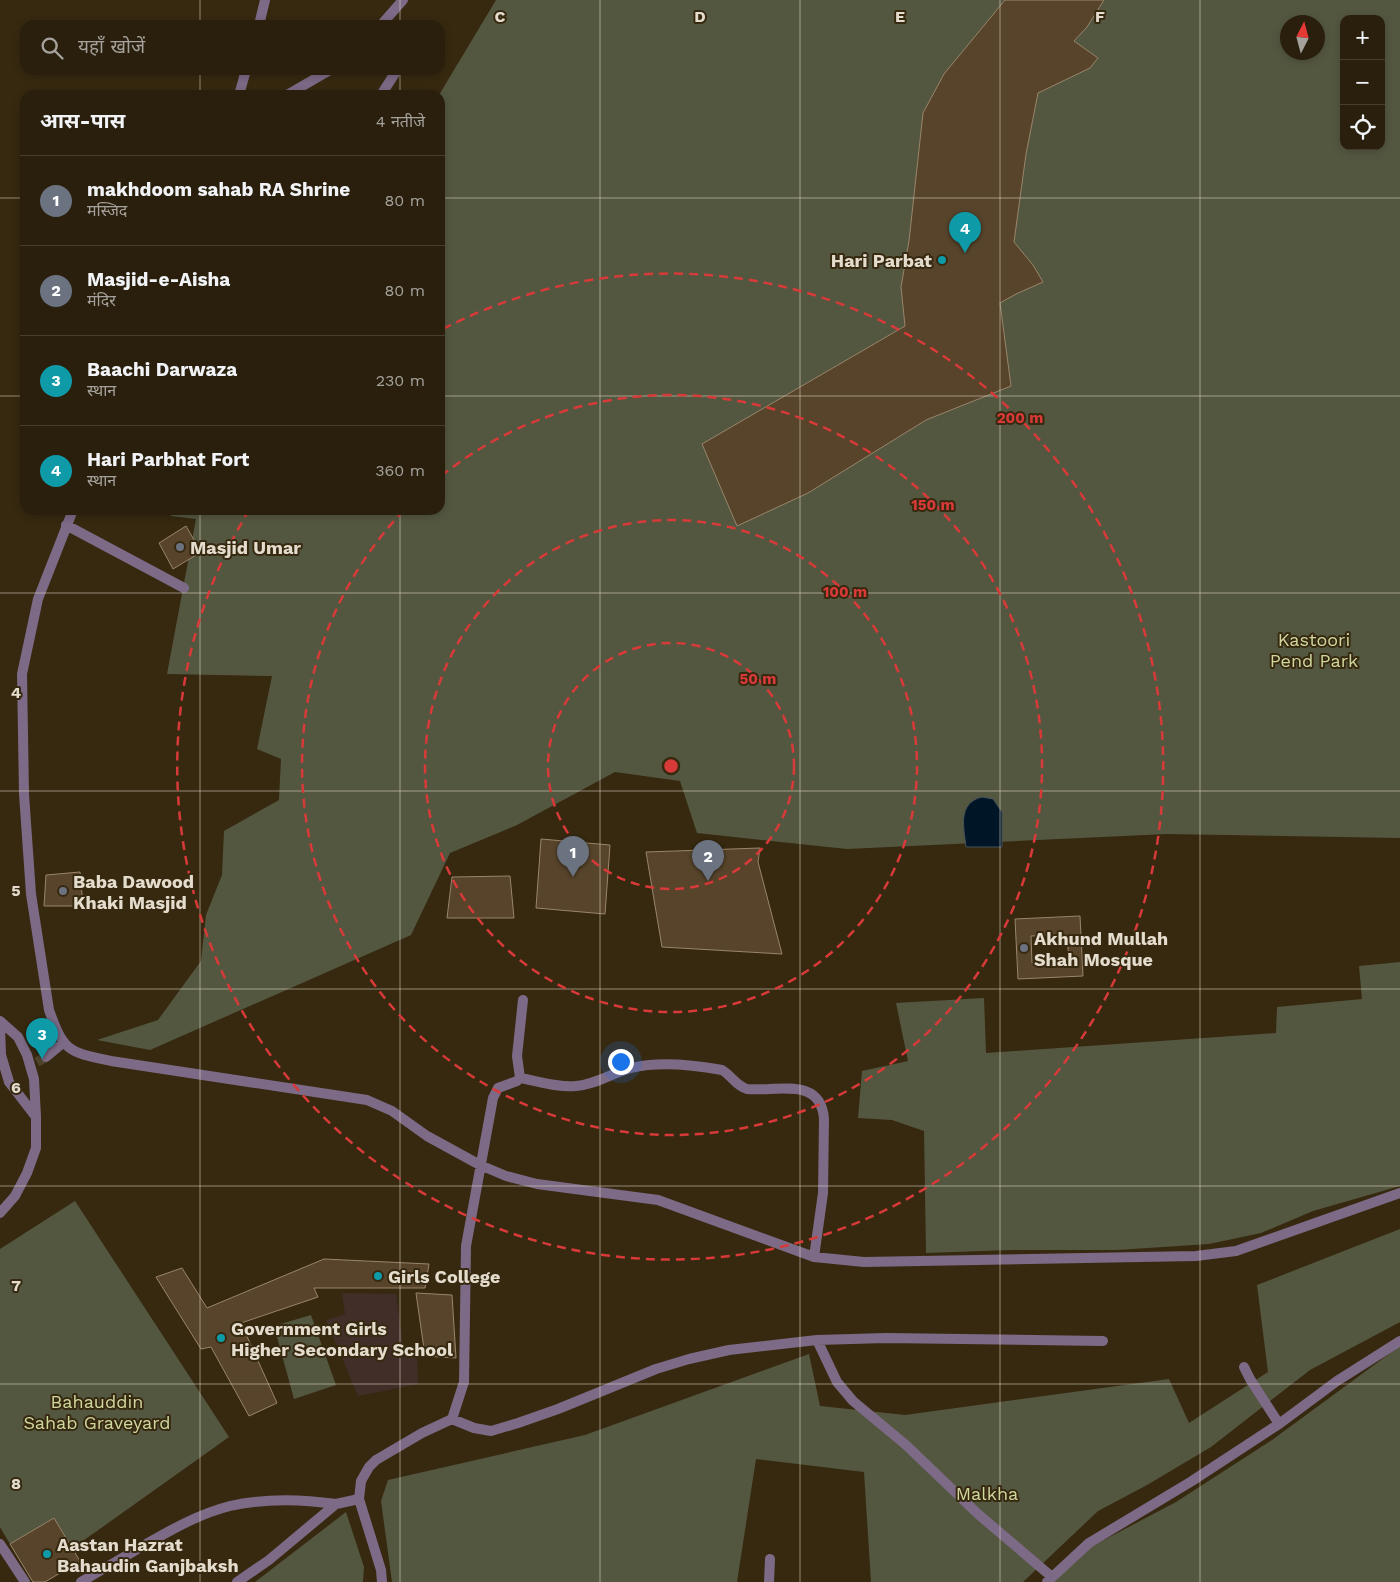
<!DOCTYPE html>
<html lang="hi">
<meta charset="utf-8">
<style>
body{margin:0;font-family:"Work Sans","Noto Sans Devanagari",sans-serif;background:#312715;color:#f1f3f6}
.controls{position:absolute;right:15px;top:15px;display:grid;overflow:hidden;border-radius:10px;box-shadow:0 2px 8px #0003}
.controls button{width:45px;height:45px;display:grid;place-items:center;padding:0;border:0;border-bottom:1px solid #453d2d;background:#291f0c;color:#f1f3f6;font:25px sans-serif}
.compass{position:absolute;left:1280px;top:15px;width:45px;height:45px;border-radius:50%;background:#291f0c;box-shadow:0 2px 8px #0003;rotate:6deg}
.you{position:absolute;left:620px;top:1061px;width:18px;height:18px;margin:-12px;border:4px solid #fff;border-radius:50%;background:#1a73e8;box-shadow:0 0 0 8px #1a73e833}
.badge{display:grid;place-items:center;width:32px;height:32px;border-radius:50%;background:#c9ba3a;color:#fff;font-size:16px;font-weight:700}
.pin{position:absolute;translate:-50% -41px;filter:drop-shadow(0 1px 2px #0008)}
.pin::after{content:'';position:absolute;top:26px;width:18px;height:15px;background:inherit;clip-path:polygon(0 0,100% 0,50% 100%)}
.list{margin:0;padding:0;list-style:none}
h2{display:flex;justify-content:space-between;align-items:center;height:65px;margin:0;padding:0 20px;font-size:21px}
h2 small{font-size:16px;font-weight:400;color:#a5a29d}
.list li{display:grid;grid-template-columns:32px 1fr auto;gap:15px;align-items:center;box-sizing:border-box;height:90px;padding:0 20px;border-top:1px solid #453d2d}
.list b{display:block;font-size:19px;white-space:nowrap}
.list p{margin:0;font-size:16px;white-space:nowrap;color:#a5a29d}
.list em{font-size:16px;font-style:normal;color:#a5a29d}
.icon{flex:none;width:28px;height:28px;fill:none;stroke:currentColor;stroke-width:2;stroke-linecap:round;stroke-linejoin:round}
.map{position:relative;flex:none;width:1400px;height:1582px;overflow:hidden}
.search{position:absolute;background:#291f0c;box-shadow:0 2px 8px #0003;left:20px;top:20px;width:425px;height:55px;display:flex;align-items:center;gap:12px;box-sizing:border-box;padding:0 18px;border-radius:15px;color:#a5a29d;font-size:19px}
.panel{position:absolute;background:#291f0c;box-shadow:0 2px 8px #0003;left:20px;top:90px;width:425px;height:425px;border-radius:15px}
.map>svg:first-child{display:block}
.education{fill:#412e28}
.green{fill:#545740;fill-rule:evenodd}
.water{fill:#001627;stroke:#445159}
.building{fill:#57442b;stroke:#99856b;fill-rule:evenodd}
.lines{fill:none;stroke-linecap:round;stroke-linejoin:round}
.street-tunnel{stroke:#51442c;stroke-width:10;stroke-dasharray:10 5;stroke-linecap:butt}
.street{stroke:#7c6a86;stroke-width:10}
.grid{fill:none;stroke:#e4dccd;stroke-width:1;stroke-opacity:0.55}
.ring{fill:none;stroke:#d73a38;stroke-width:2.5;stroke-dasharray:9 6}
.culture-dot{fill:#0f9aa8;stroke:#372910;stroke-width:2}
.worship-dot{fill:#6b7280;stroke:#372910;stroke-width:2}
.labels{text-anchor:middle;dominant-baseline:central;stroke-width:4;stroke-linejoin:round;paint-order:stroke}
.poi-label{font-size:18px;font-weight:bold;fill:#e4dccd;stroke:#372910;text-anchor:start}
.park-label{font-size:18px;fill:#d0d89f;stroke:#372910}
.grid-label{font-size:16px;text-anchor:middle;font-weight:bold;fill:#e4dccd;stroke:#372910;stroke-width:4;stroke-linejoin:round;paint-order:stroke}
.centre{fill:#d73a38;stroke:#372910;stroke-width:2.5}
.ring-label{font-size:15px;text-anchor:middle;font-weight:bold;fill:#d73a38;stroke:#372910;stroke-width:4;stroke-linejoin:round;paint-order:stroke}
</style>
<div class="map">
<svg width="1400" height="1582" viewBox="0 0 1400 1582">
<rect width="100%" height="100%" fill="#372910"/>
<!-- education -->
<path class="education" d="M 342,1293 L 396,1294 L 404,1354 L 417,1356 L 418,1384 L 358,1396 L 326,1320 L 345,1314 Z"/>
<!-- green -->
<path class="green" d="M 496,0 L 1400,0 L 1400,838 L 1166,834 L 847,849 L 697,833 L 680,781 L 615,772 L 517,825 L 450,853 L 411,935 L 150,1050 L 97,1040 L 158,1020 L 201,961 L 206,915 L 222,875 L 224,831 L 279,800 L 281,759 L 257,749 L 272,676 L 167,674 L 196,519 L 171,516 L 173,510 L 440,510 L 439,95 ZM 1344,19 L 1381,19 L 1381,146 L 1344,146 ZM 1288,22 L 1318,22 L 1318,52 L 1288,52 Z
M 1400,962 L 1400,1186 L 1313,1211 L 1261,1233 L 1209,1244 L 1117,1250 L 1009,1250 L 926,1253 L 924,1131 L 892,1120 L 858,1118 L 862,1071 L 908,1061 L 896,1003 L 984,998 L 986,1053 L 1276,1033 L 1277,1007 L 1362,999 L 1359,966 Z
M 75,1201 L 229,1437 L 73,1548 L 54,1518 L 10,1544 L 0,1527 L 0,1249 Z
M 1400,1229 L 1400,1322 L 1310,1370 L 1211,1447 L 1147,1485 L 1098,1511 L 1023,1582 L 871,1582 L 864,1472 L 756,1459 L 737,1582 L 392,1582 L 381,1501 L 388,1480 L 585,1435 L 809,1354 L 820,1406 L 905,1415 L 1169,1379 L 1189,1423 L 1268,1372 L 1257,1285 Z
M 311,1315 L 336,1385 L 294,1399 L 274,1326 Z
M 1400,1346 L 1400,1582 L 1054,1582 L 1085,1550 L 1176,1502 L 1272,1440 Z
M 346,1512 L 364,1567 L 363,1582 L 255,1582 Z"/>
<!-- water -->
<path class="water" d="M 982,797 L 993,799 L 1002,812 L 1002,847 L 966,847 C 964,828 957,803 982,797 Z"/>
<!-- building -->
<path class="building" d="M 1005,0 L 1104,0 L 1087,27 L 1074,41 L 1098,58 L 1090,68 L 1038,93 L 1026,154 L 1014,242 L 1033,265 L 1043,282 L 1016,294 L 1000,303 L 1011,386 L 926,420 L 808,493 L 737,526 L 702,444 L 905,326 L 901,287 L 909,241 L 923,113 L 944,74 Z
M 186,526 L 201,552 L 173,569 L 159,543 Z
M 541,839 L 610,845 L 605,914 L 536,908 Z
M 760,848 L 758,862 L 782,954 L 662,947 L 646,852 Z
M 80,872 L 83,906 L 44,906 L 46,875 Z
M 510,876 L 514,918 L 447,918 L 452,877 Z
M 1080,916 L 1083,976 L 1018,979 L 1015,919 ZM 1067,935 L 1069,961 L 1032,963 L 1031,936 Z
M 324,1259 L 429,1264 L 425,1288 L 314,1288 L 318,1297 L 241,1323 L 277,1403 L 249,1416 L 211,1347 L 201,1349 L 156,1277 L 182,1268 L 207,1308 Z
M 416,1293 L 452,1295 L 456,1358 L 425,1356 Z
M 54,1518 L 80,1561 L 45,1582 L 33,1582 L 10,1544 Z"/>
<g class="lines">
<!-- street-tunnel -->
<path class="street-tunnel" d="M 37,1062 L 46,1057"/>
<!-- street -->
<path class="street" d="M 259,25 L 265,0
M 381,25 L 403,0
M 239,95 L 246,70
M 287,95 L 330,70
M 381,95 L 397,70
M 73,510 L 38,599 L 22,674 L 24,794 L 31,894 L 49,1010 C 64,1052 68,1052 111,1061 L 367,1100 L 392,1111 L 427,1136 L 480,1165 L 506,1176 L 537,1184 L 658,1200 L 814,1257 L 864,1262 L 1196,1256 L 1236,1251 L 1400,1193
M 66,525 L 184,588
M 0,1021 L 18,1037 L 27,1055 L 34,1079 L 36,1117 L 36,1148 L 27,1173 L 15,1196 L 0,1213
M 0,1026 L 1,1055 L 9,1082 L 36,1117
M 46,1057 L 64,1042
M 520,1078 C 538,1081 558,1088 576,1086 C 595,1085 612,1073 631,1068 C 660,1061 694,1065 722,1070 C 732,1076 736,1086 747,1089 C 776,1092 821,1076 824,1119 L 823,1193 L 814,1257
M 817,1340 L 837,1382 L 853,1401 L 906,1445 L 978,1514 L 1052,1577
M 1244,1367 L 1250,1379 L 1279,1424
M 452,1419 L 474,1428 L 491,1431 L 518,1423 L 558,1409 L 656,1369 L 689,1359 L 729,1350 L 817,1340 L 886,1338 L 1103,1341
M 0,1544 L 25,1582
M 81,1582 C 101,1570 121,1559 141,1547 C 169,1531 198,1514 230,1506 C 265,1498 301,1499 336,1504
M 237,1582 L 269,1560 L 336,1504 L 359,1499
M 382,1582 L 381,1570 L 359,1499 L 361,1481 L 369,1467 L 376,1460 L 422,1433 L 452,1419 L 464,1382 L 466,1246 L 493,1098 L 498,1088 L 517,1081 L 520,1078 L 517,1056 L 523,1000
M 769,1582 L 770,1559
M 1047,1582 L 1089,1543 L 1192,1481 L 1279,1424 L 1337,1381 L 1400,1341"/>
</g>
<!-- grid -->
<path class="grid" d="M 200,0 L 200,25M 400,0 L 400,25M 600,0 L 600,1582M 800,0 L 800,1582M 1000,0 L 1000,1582M 1200,0 L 1200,1582M 200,70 L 200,95M 400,70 L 400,95M 0,198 L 25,198M 440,198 L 1400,198M 0,396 L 25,396M 440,396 L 1400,396M 200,510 L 200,1582M 400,510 L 400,1582M 0,593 L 1400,593M 0,791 L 1400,791M 0,989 L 1400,989M 0,1186 L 1400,1186M 0,1384 L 1400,1384"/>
<!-- distance rings -->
<g class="ring">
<circle cx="671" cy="766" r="123"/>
<circle cx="671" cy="766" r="246"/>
<path d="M441 476A370 370 0 1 1 403 511"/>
<path d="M443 329A493 493 0 1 1 248 512"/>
</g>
<!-- markers -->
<g class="culture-dot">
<circle cx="942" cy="260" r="5"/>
<circle cx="378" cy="1276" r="5"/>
<circle cx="221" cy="1338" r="5"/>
<circle cx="47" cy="1554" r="5"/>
</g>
<g class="worship-dot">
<circle cx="180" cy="547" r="5"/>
<circle cx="63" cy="891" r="5"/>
<circle cx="1024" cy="948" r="5"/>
</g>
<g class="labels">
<!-- poi labels -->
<g class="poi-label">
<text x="932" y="260" text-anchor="end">Hari Parbat</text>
<text x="190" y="547">Masjid Umar</text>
<text x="73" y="881">Baba Dawood<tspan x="73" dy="21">Khaki Masjid</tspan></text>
<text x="1034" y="938">Akhund Mullah<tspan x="1034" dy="21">Shah Mosque</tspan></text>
<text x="388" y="1276">Girls College</text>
<text x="231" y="1328">Government Girls<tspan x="231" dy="21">Higher Secondary School</tspan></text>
<text x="57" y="1544">Aastan Hazrat<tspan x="57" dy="21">Bahaudin Ganjbaksh</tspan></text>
</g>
<!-- park labels -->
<g class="park-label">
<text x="1314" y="639">Kastoori<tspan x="1314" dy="21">Pend Park</tspan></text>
<text x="97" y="1401">Bahauddin<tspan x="97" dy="21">Sahab Graveyard</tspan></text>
<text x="987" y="1493">Malkha</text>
</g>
</g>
<g class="grid-label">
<text x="500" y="22">C</text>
<text x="700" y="22">D</text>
<text x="900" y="22">E</text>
<text x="1100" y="22">F</text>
<text x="16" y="698">4</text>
<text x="16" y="896">5</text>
<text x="16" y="1093">6</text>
<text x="16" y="1291">7</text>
<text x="16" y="1489">8</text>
</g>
<circle cx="671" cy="766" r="8" class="centre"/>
<g class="ring-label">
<text x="1020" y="423">200 m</text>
<text x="933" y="510">150 m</text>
<text x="845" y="597">100 m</text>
<text x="758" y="684">50 m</text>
</g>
</svg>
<div class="controls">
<button>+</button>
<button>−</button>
<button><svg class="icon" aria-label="locate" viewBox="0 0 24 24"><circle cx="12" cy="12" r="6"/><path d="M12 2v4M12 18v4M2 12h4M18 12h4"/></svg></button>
</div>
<svg class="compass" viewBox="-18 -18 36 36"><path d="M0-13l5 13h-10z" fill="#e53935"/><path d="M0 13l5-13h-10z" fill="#a5a29d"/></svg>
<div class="you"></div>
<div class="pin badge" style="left:573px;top:877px;background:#6b7280">1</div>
<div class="pin badge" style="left:708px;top:881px;background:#6b7280">2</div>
<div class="pin badge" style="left:42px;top:1059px;background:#0f9aa8">3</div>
<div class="pin badge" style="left:965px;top:253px;background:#0f9aa8">4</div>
<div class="search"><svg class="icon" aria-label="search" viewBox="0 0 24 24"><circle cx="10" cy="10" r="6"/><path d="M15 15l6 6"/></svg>यहाँ खोजें</div>
<section class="panel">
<h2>आस-पास<small>4 नतीजे</small></h2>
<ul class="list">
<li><span class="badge" style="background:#6b7280">1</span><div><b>makhdoom sahab RA Shrine</b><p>मस्जिद</p></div><em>80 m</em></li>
<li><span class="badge" style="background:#6b7280">2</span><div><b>Masjid-e-Aisha</b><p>मंदिर</p></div><em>80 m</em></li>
<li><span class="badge" style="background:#0f9aa8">3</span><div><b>Baachi Darwaza</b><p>स्थान</p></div><em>230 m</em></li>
<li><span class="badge" style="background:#0f9aa8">4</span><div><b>Hari Parbhat Fort</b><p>स्थान</p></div><em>360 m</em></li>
</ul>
</section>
</div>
